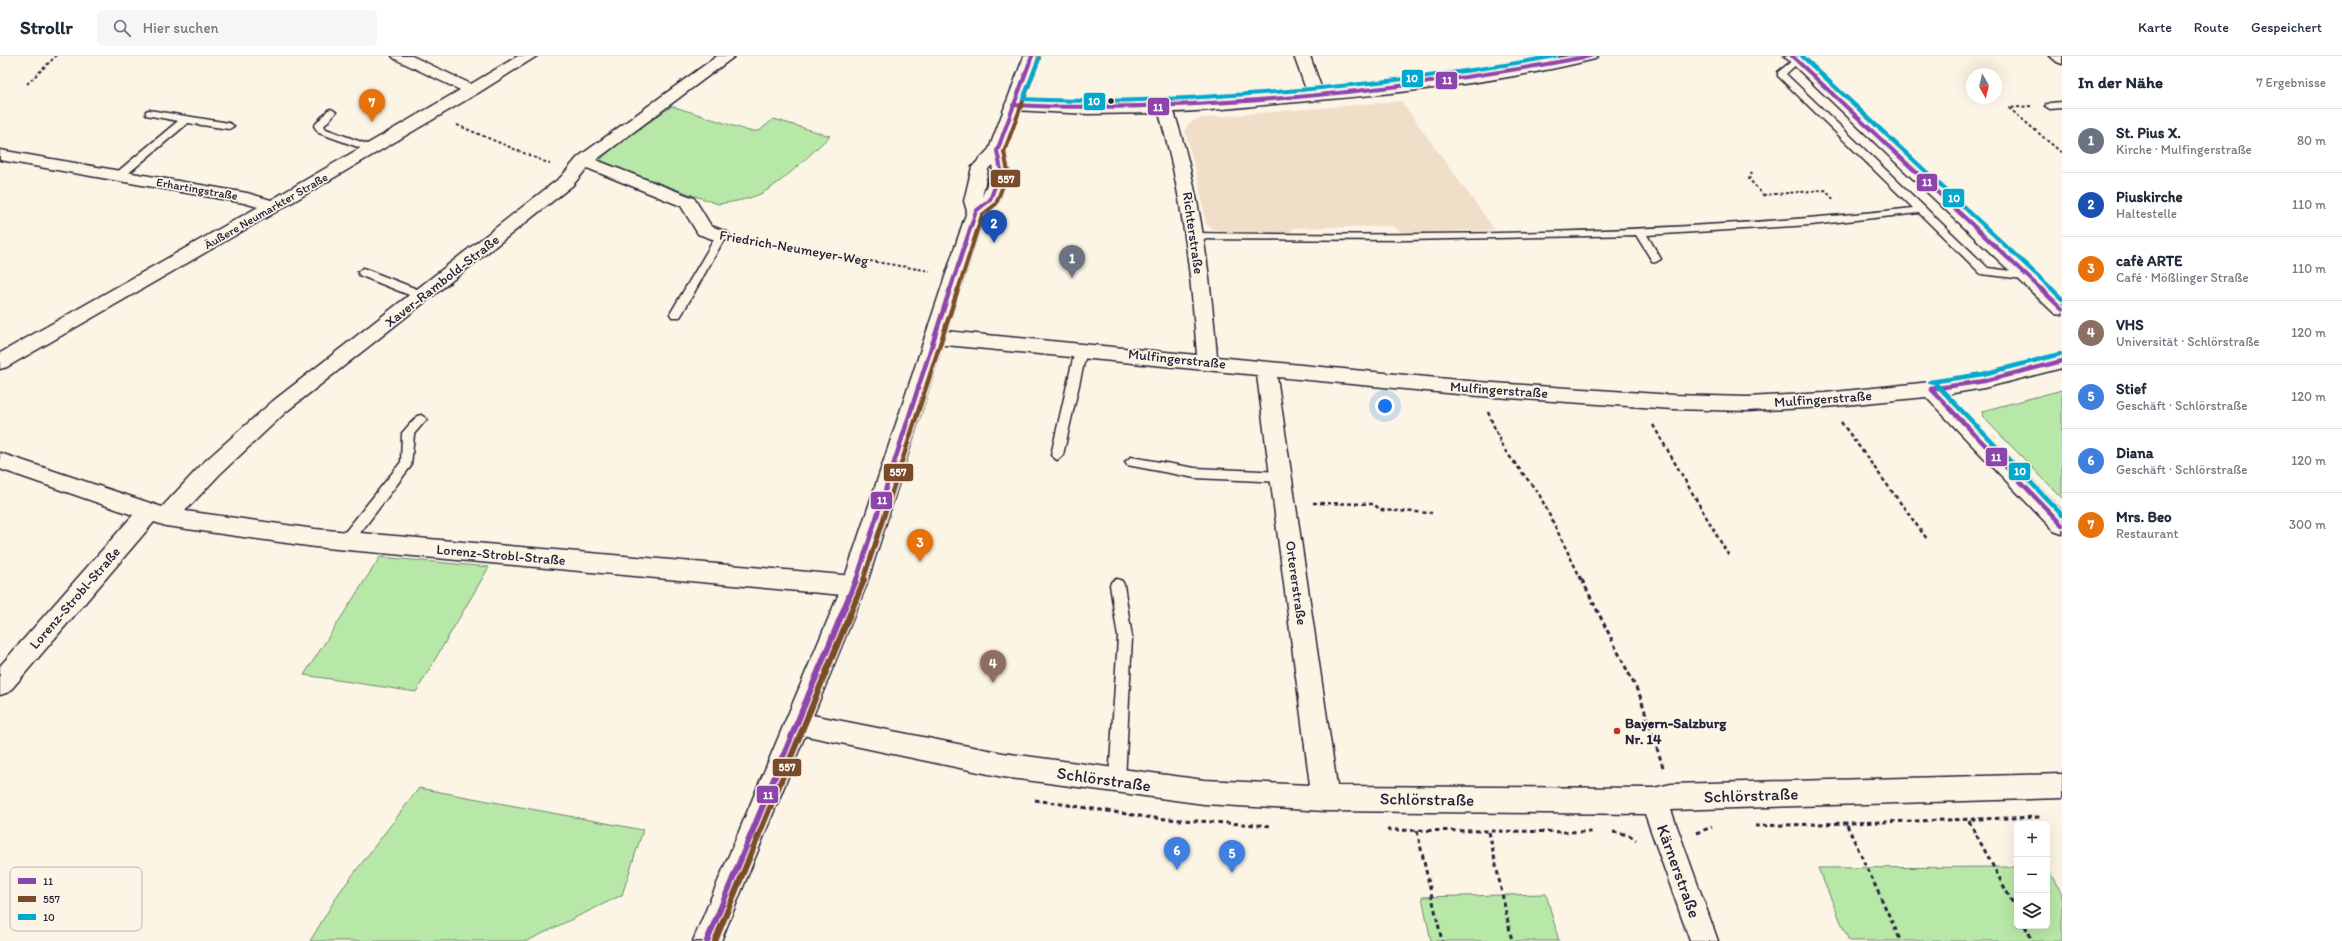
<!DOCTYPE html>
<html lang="de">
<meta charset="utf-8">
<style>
body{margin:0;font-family:Itim,sans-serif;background:#f6f6f7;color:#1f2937}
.controls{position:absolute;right:12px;bottom:12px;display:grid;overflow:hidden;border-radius:6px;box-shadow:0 4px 16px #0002}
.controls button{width:36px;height:36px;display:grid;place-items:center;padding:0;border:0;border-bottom:1px solid #e0e1e3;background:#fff;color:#1f2937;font:20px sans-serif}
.compass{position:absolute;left:1966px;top:12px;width:36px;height:36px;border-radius:50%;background:#fff;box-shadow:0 4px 16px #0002;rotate:172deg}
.you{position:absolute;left:1385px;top:350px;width:14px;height:14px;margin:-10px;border:3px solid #fff;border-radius:50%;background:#1a73e8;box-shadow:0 0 0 6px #1a73e833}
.badge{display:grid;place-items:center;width:26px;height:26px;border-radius:50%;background:#b45309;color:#fff;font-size:13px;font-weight:700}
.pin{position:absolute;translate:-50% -33px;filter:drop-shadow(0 1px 2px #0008)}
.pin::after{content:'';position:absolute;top:21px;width:14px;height:12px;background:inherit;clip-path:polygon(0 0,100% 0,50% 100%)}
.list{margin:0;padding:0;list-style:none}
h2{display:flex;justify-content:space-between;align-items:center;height:52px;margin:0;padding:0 16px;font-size:17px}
h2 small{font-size:13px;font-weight:400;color:#747a83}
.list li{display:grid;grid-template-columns:26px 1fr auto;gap:12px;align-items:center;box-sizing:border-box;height:64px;padding:0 16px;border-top:1px solid #e0e1e3}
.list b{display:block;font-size:15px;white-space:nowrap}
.list p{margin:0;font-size:13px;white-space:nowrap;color:#747a83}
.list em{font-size:13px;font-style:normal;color:#747a83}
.icon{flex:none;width:22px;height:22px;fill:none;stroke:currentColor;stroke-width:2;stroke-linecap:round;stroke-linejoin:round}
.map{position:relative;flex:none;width:2062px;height:885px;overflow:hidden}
header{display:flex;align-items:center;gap:24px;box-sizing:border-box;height:56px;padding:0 20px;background:#fff;border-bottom:1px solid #e0e1e3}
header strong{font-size:19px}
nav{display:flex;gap:22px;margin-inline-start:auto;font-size:14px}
.search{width:280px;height:36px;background:#f6f6f7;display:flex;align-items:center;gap:10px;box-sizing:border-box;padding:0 14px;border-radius:6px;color:#747a83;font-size:15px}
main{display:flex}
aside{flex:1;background:#fff}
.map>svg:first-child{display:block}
.built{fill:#f1dec9}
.green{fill:#b8e8a7;stroke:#6d8571}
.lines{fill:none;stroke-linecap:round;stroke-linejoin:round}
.lane-casing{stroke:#22223b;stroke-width:3}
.street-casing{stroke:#22223b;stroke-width:3}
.secondary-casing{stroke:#22223b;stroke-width:3}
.path-far2{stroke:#22223b;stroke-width:2;stroke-dasharray:3 2.5;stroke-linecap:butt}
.path-far1{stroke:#22223b;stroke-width:2.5;stroke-dasharray:4 3;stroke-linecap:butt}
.path{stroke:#22223b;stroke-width:3;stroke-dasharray:4.5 3.5;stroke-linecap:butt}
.lane{fill:#fcf5e5;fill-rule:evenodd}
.street{fill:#fcf5e5;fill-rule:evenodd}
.secondary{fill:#fcf5e5;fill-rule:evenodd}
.bus-1-far2-casing{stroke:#fcf5e5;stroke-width:6}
.bus-1-far1-casing{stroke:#fcf5e5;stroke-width:8}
.bus-1-casing{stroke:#fcf5e5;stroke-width:9}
.bus-2-far2-casing{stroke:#fcf5e5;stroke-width:6}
.bus-2-far1-casing{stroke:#fcf5e5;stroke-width:8}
.bus-2-casing{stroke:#fcf5e5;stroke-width:9}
.bus-3-far1-casing{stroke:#fcf5e5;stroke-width:6}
.bus-3-casing{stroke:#fcf5e5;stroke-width:8}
.bus-1-far2{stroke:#8e44ad;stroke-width:4}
.bus-1-far1{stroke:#8e44ad;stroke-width:4.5}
.bus-1{stroke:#8e44ad;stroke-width:6}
.bus-2-far2{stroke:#7a4b2a;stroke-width:4}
.bus-2-far1{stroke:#7a4b2a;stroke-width:4.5}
.bus-2{stroke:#7a4b2a;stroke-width:6}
.bus-3-far1{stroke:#00a9ce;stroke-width:4}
.bus-3{stroke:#00a9ce;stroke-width:4.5}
.bus-dot{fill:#22223b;stroke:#fcf5e5;stroke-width:1.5}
.poi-dot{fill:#c8321e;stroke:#fcf5e5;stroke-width:1.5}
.labels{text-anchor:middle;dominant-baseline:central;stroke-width:3.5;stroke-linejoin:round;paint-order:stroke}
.far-street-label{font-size:12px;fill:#22223b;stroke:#fcf5e5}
.street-label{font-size:14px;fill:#22223b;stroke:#fcf5e5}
.poi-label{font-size:14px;font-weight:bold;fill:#22223b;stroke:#fcf5e5;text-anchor:start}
.near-street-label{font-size:17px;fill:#22223b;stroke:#fcf5e5}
.key{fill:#fcf5e5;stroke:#bbb6b2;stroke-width:1}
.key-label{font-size:11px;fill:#22223b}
.line-badge{stroke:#fcf5e5;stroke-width:1.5}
.badge-label{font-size:11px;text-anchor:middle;font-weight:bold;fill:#fff}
</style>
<header>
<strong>Strollr</strong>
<div class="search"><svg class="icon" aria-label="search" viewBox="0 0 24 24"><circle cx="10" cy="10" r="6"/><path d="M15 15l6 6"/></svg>Hier suchen</div>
<nav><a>Karte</a><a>Route</a><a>Gespeichert</a></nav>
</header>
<main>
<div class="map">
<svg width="2062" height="885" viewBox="0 0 2062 885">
<rect width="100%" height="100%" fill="#fcf5e5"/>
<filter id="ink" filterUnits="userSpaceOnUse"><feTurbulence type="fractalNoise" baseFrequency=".025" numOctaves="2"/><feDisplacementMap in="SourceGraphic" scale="8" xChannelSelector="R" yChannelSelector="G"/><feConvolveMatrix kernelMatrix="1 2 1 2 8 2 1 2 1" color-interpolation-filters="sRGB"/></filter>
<g filter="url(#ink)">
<!-- built -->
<path class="built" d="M 1401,45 L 1495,174 L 1403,177 L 1393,170 L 1294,172 L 1289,178 L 1220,175 L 1212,173 L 1206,168 L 1199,128 L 1185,75 L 1189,67 L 1202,62 Z"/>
<!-- green -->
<path class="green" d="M 672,50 L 749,75 L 759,75 L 774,63 L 830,80 C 811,97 783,127 760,138 C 747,144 732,146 718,148 L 605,108 L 601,103 L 615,90 Z
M 2062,334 L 2062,442 L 1983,361 L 1982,355 Z
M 380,501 L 489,511 L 416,636 L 304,619 Z
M 419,732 L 643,774 L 622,839 L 527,885 L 310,885 L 339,837 Z
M 2017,811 L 2017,870 L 2047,870 L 2047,812 L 2062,838 L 2062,885 L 1849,885 L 1818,812 Z
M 1546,838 L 1559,885 L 1431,885 L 1422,841 Z"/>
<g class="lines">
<defs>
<path id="lane" d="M 1797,1 L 1801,4 L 1786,18 L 1988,212 L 2028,217 L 2033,221 L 2032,224 L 1981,218 L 1919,157 L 1811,169 L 1647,179 L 1661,203 L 1656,206 L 1652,205 L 1636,179 L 1407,184 L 1193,183 L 1188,180 L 1193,177 C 1433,181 1675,178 1913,152 L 1778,20 L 1778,16 Z
M 2062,46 L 2062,52 L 2050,53 L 2045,50 L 2050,47 Z
M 331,53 L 336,56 L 324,70 L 326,73 L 375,91 L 375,95 L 369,95 L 319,77 L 314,70 L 328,54 Z
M 149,54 L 229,67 L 234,70 L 229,73 L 188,67 L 124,121 L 116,121 L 116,117 L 178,65 L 146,59 L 146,55 Z
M 721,177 L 726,180 L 682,258 L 680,261 L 672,261 L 670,258 L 716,180 Z
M 363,212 L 427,237 L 429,240 L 427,243 L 419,243 L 359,219 L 358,216 Z
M 1081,290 L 1087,294 L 1063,399 L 1057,404 L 1051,399 L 1075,294 Z
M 421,359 L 427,363 L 414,378 L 411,410 L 351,489 L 341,489 L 339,485 L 341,481 L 401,406 L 402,377 L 417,360 Z
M 1131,401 L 1195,412 L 1281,416 L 1287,421 L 1281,426 L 1195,422 L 1127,409 L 1125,406 Z
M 1117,523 L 1122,525 L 1124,529 L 1132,581 L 1125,725 L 1123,730 L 1117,732 L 1111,730 L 1109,725 L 1118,581 L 1110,529 L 1112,525 Z"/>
<path id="street" d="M 392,0 L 412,0 L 471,28 L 518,0 L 537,0 L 478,37 L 279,154 L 7,311 L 0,313 L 0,297 L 258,151 L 244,147 L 0,104 L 0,94 L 247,137 L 271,144 L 460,34 L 395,3 Z
M 717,0 L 735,0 L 596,104 L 694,142 L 711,170 L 727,176 L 730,180 L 727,184 L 721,186 L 698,178 L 681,150 L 587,112 L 573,129 L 287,355 L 220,418 L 185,455 L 315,473 L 854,520 L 862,523 L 866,530 L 862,537 L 854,540 L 315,491 L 166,470 L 154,466 L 9,636 L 0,639 L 0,610 L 133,459 L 0,413 L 0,397 L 162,451 L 204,406 L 273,345 L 561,121 L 578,101 Z
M 1294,0 L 1310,0 L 1322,34 L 1472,17 L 1568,0 L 1598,0 L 1595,3 C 1495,28 1389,38 1286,47 C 1249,50 1212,55 1174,56 C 1200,135 1210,218 1217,301 L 1479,326 L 1673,339 L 1747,341 L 1825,337 L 1931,326 L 1984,318 L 2062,298 L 2062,312 L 1984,332 L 1948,338 L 2062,455 L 2062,478 L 2054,475 L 1926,341 L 1825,351 L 1747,355 L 1673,353 L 1479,340 L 1277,321 L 1337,730 L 1654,732 L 1671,728 L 2062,718 L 2062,742 L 1671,754 L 1718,885 L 1690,885 L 1645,758 L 1325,755 L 1204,748 L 1003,721 L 788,676 L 784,668 L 788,660 L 797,656 L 1003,697 L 1204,724 L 1310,729 L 1257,319 L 935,288 L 928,286 L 925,281 L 928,276 L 935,274 L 1197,299 C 1191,217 1182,135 1159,57 L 1088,58 L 1013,54 L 1007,52 L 1005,49 L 1007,46 L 1013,44 L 1070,47 L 1145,48 L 1307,36 Z
M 1784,0 L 1801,0 L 2062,242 L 2062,259 L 2055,258 Z
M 2050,0 L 2062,0 L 2062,8 L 2057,6 Z"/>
<path id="secondary" d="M 1024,0 L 1040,0 L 1005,95 L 1009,114 L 999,144 L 984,157 L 866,530 L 721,885 L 693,885 L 842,530 L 967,155 L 964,145 L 972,111 L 989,93 ZM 992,109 L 993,114 L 982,141 L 988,113 Z"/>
</defs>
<!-- lane casing -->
<use href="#lane" class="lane-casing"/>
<!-- street casing -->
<use href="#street" class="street-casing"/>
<!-- secondary casing -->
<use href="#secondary" class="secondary-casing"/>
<!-- path-far2 -->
<path class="path-far2" d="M 27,28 L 56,0
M 2031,50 L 2009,52 L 2062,97
M 457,69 L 550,108
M 1752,116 L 1749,123 L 1765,141
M 1763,139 L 1825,134 L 1834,144
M 745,184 L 930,215"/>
<!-- path-far1 -->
<path class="path-far1" d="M 1488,356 L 1503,392 L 1539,438 L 1582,525
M 1841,366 L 1927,483
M 1653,369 L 1730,502
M 1313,447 L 1374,448 L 1380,454 L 1432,457"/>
<!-- path -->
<path class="path" d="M 1582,524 L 1640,640 L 1664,714
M 1035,744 L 1153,762 L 1272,770
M 1969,765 L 2017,855
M 1847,769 L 1901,885
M 1755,770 L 2040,761
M 1387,774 L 1592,776
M 1417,775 L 1442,885
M 1489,776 L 1512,885
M 1613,776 L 1629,779 L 1636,784
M 1696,777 L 1712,771
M 2025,870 L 2033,885"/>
<!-- lane -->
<use href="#lane" class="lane"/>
<!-- street -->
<use href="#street" class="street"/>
<!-- secondary -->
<use href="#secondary" class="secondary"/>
<defs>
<path id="bus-1-far2" d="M 1792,0 L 2042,234
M 1013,49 C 1108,54 1202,49 1297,41 C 1395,32 1493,19 1590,0
M 950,234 L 976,155 L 990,144 L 1001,114 L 997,95 L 1032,0"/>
<path id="bus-1-far1" d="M 2041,233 L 2062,253
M 1931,333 L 2062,469
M 1931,333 L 1984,325 L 2062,305
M 856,525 L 950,233"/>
<path id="bus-1" d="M 707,885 L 856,524"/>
<path id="bus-2-far2" d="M 958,234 L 982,159 L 996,148 L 1008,116 L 1004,96 L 1039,2"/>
<path id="bus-2-far1" d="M 863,525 L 958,233"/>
<path id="bus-2" d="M 715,885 L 864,524"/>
<path id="bus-3-far1" d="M 1802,0 L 2053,234
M 1039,3 L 1023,43 C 1112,48 1200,42 1288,35 C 1378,27 1467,17 1555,0"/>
<path id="bus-3" d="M 2052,233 L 2062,243
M 1930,326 L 1983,318 L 2060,298
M 1936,328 L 2062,459"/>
</defs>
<!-- bus-1-far2 casing -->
<use href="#bus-1-far2" class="bus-1-far2-casing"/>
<!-- bus-1-far1 casing -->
<use href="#bus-1-far1" class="bus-1-far1-casing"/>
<!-- bus-1 casing -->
<use href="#bus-1" class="bus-1-casing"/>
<!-- bus-2-far2 casing -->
<use href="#bus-2-far2" class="bus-2-far2-casing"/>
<!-- bus-2-far1 casing -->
<use href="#bus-2-far1" class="bus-2-far1-casing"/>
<!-- bus-2 casing -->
<use href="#bus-2" class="bus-2-casing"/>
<!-- bus-3-far1 casing -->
<use href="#bus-3-far1" class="bus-3-far1-casing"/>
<!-- bus-3 casing -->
<use href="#bus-3" class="bus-3-casing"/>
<!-- bus-1-far2 -->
<use href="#bus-1-far2" class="bus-1-far2"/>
<!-- bus-1-far1 -->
<use href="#bus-1-far1" class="bus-1-far1"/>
<!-- bus-1 -->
<use href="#bus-1" class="bus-1"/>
<!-- bus-2-far2 -->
<use href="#bus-2-far2" class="bus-2-far2"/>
<!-- bus-2-far1 -->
<use href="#bus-2-far1" class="bus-2-far1"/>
<!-- bus-2 -->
<use href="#bus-2" class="bus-2"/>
<!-- bus-3-far1 -->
<use href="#bus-3-far1" class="bus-3-far1"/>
<!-- bus-3 -->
<use href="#bus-3" class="bus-3"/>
</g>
</g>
<!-- markers -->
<circle class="bus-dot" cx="1111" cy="45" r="3.5"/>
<circle class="poi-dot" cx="1617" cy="675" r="4"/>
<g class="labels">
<!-- far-street labels -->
<g class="far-street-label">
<text transform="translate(197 133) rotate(10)">Erhartingstraße</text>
<text transform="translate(266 155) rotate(-30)">Äußere Neumarkter Straße</text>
</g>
<!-- street labels -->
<g class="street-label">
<text transform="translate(1193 177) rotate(82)">Richterstraße</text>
<text transform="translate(794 192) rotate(10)">Friedrich-Neumeyer-Weg</text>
<text transform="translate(442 225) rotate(-38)">Xaver-Rambold-Straße</text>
<text transform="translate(1177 303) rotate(6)">Mulfingerstraße</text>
<text transform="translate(1499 334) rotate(4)">Mulfingerstraße</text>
<text transform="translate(1823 343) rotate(-4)">Mulfingerstraße</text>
<text transform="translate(501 499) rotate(5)">Lorenz-Strobl-Straße</text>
<text transform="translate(1296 527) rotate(82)">Ortererstraße</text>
<text transform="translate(75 542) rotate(-49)">Lorenz-Strobl-Straße</text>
</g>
<!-- poi labels -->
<g class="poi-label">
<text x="1625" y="667">Bayern-Salzburg<tspan x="1625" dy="16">Nr. 14</tspan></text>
</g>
<!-- near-street labels -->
<g class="near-street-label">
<text transform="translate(1104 723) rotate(8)">Schlörstraße</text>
<text transform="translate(1751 739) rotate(-2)">Schlörstraße</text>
<text transform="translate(1427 743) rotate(1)">Schlörstraße</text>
<text transform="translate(1679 815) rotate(70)">Kärnerstraße</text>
</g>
</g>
<!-- legend -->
<rect x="10" y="811" width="132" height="64" rx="6" class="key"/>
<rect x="18" y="822" width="18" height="6" fill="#8e44ad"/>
<rect x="18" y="840" width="18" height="6" fill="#7a4b2a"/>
<rect x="18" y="858" width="18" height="6" fill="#00a9ce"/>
<g class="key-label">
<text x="43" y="829">11</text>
<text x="43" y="847">557</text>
<text x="43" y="865">10</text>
</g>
<g class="line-badge">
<rect x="1401" y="13" width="23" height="19" rx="4" fill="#00a9ce"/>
<rect x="1435" y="15" width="23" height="19" rx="4" fill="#8e44ad"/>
<rect x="1083" y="36" width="23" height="19" rx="4" fill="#00a9ce"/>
<rect x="1147" y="41" width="23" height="19" rx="4" fill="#8e44ad"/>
<rect x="990" y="113" width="31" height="19" rx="4" fill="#7a4b2a"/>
<rect x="1916" y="117" width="22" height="19" rx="4" fill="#8e44ad"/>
<rect x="1942" y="132" width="23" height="20" rx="4" fill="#00a9ce"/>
<rect x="1985" y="391" width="23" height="20" rx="4" fill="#8e44ad"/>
<rect x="2008" y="406" width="23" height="19" rx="4" fill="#00a9ce"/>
<rect x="883" y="407" width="31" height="19" rx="4" fill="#7a4b2a"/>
<rect x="870" y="435" width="23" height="19" rx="4" fill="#8e44ad"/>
<rect x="772" y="702" width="30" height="19" rx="4" fill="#7a4b2a"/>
<rect x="756" y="729" width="23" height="19" rx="4" fill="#8e44ad"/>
</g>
<g class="badge-label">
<text x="1412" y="26">10</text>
<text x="1447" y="28">11</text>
<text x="1094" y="49">10</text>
<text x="1158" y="55">11</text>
<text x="1006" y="127">557</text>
<text x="1927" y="130">11</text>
<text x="1954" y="146">10</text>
<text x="1996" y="405">11</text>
<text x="2020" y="419">10</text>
<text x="898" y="420">557</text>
<text x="882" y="448">11</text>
<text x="787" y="715">557</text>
<text x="768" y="743">11</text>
</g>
</svg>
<div class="controls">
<button>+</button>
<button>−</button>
<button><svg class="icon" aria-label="layers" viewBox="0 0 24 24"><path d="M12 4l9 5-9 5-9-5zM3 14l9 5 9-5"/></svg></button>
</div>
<svg class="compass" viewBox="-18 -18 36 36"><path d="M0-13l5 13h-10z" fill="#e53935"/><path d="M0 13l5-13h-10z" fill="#747a83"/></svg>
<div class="you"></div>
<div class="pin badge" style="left:1072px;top:222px;background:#6b7280">1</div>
<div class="pin badge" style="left:994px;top:187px;background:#1a4fb4">2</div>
<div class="pin badge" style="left:920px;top:506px;background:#e8710a">3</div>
<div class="pin badge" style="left:993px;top:627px;background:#8d6e63">4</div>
<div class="pin badge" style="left:1232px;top:817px;background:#3f7fe0">5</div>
<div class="pin badge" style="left:1177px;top:814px;background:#3f7fe0">6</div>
<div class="pin badge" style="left:372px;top:66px;background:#e8710a">7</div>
</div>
<aside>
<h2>In der Nähe<small>7 Ergebnisse</small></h2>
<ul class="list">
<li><span class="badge" style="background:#6b7280">1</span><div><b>St. Pius X.</b><p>Kirche · Mulfingerstraße</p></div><em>80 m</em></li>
<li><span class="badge" style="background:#1a4fb4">2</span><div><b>Piuskirche</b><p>Haltestelle</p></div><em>110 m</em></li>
<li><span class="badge" style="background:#e8710a">3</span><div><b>cafè ARTE</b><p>Café · Mößlinger Straße</p></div><em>110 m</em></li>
<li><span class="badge" style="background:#8d6e63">4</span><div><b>VHS</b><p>Universität · Schlörstraße</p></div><em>120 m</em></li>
<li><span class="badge" style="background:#3f7fe0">5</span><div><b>Stief</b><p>Geschäft · Schlörstraße</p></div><em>120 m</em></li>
<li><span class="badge" style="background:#3f7fe0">6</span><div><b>Diana</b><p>Geschäft · Schlörstraße</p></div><em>120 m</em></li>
<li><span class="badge" style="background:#e8710a">7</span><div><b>Mrs. Beo</b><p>Restaurant</p></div><em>300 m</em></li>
</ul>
</aside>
</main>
